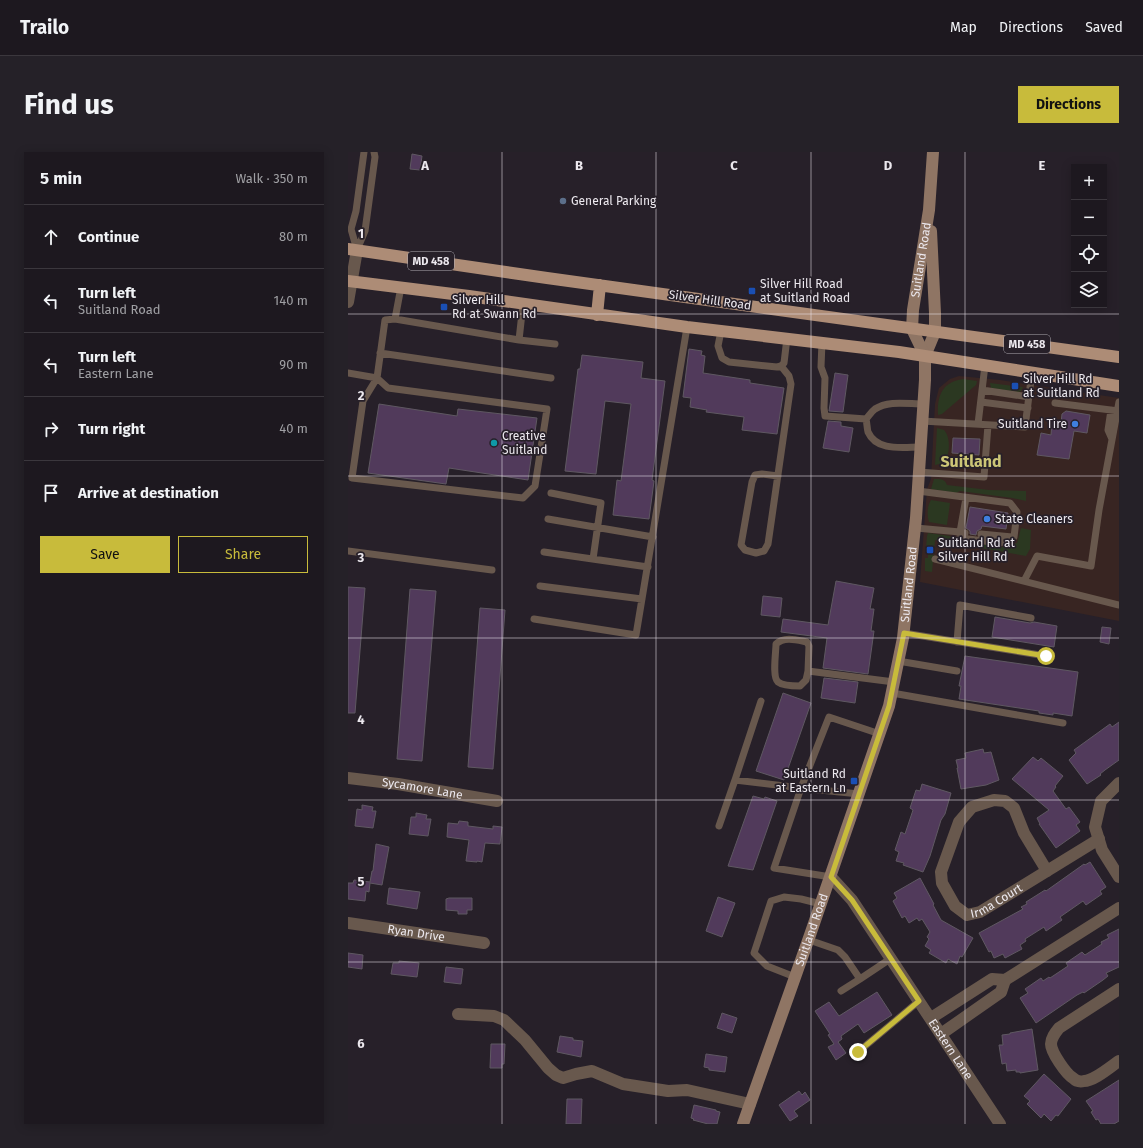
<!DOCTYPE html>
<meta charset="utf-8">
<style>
body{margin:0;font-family:"Fira Sans",sans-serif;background:#252128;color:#f1f3f6}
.controls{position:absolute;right:12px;top:12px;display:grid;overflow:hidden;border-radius:0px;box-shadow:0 2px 10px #0003}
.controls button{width:36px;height:36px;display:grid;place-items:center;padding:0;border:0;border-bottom:1px solid #3b373d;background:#1d181f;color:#f1f3f6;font:20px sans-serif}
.stop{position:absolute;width:12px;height:12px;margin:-9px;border:3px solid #c8bb3b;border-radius:50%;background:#fff}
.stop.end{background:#c8bb3b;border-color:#fff;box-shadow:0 1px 4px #0008}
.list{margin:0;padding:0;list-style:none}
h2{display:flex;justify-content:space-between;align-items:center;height:52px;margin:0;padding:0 16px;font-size:17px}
h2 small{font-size:13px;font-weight:400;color:#a0a0a4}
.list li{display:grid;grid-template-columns:26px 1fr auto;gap:12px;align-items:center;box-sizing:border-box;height:64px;padding:0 16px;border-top:1px solid #3b373d}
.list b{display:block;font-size:15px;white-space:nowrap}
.list p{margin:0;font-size:13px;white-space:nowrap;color:#a0a0a4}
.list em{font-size:13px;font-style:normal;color:#a0a0a4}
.actions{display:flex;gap:8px;padding:12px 16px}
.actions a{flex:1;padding:9px 0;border:1px solid #c8bb3b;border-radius:0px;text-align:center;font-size:14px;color:#c8bb3b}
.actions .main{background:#c8bb3b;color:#111}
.icon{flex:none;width:22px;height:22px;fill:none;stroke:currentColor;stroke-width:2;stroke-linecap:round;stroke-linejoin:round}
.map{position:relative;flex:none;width:771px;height:972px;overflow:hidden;border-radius:0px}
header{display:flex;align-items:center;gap:24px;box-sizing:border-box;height:56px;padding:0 20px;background:#1d181f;border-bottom:1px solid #3b373d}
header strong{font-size:19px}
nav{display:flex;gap:22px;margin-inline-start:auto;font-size:14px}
.intro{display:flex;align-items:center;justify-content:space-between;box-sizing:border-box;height:96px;padding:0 24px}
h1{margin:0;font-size:28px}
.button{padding:10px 18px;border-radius:0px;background:#c8bb3b;color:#111;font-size:14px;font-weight:700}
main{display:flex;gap:24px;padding:0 24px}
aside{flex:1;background:#1d181f;border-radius:0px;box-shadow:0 2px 10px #0003}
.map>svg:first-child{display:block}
.commercial{fill:#382522}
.green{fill:#2b3821}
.building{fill:#513a5b;stroke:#5f5862}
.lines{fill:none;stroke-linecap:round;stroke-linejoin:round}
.lane{stroke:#68584d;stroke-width:7}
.street{stroke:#68584d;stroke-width:12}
.secondary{stroke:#8f7564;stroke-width:12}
.primary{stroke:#ad8c76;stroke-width:12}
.route{stroke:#c8bb3b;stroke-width:5}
.grid{fill:none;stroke:#ece8ee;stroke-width:1;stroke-opacity:0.55}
.service-dot{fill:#5c6f8a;stroke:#272029;stroke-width:1.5}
.transit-dot{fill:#1a4fb4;stroke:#272029;stroke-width:1.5}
.shop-dot{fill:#3f7fe0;stroke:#272029;stroke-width:1.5}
.culture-dot{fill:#0f9aa8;stroke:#272029;stroke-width:1.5}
.labels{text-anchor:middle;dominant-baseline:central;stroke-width:3.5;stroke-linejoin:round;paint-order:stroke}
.shield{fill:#272029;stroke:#b1acb3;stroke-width:1}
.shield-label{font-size:11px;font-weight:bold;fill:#ece8ee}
.poi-label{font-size:12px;fill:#ece8ee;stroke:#272029;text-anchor:start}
.street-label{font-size:12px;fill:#ece8ee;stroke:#272029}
.district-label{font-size:16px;font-weight:bold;fill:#cdc677;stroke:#272029}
.grid-label{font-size:13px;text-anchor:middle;font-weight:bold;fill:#ece8ee;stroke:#272029;stroke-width:3.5;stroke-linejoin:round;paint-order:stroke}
</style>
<header>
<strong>Trailo</strong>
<nav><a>Map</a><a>Directions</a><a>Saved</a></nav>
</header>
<div class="intro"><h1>Find us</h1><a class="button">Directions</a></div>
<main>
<aside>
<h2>5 min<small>Walk · 350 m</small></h2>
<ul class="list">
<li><svg class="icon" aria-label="ahead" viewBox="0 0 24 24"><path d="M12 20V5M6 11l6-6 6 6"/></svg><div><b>Continue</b></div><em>80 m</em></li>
<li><svg class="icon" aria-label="left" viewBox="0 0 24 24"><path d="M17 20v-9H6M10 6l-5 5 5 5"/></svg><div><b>Turn left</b><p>Suitland Road</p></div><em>140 m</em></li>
<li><svg class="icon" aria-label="left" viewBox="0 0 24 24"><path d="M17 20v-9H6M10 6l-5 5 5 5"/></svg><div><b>Turn left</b><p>Eastern Lane</p></div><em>90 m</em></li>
<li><svg class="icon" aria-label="right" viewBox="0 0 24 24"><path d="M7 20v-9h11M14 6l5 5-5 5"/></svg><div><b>Turn right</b></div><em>40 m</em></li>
<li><svg class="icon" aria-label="arrive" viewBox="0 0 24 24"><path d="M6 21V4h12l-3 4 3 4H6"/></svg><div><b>Arrive at destination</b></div></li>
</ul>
<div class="actions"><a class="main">Save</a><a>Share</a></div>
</aside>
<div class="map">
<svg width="771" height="972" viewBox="0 0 771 972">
<rect width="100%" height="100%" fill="#272029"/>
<!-- commercial -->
<path class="commercial" d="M 611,224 L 652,228 L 771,246 L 771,469 L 572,430 L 579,337 L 583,327 L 587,252 L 591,236 L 602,227 Z"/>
<!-- green -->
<path class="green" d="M 615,227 L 629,229 L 628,233 L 594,262 L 590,263 C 589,244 594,230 615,227 Z
M 642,231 L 675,235 L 673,239 L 670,240 L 643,236 Z
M 589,276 L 596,278 C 603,285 602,303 596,311 L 587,313 Z
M 586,327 C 593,327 597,327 599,333 L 641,338 L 678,339 L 678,349 L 664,346 L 612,339 L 608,341 L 583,337 Z
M 583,348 L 602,351 L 599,373 L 581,370 C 579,363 579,354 583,348 Z
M 673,376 L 683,378 L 682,397 L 678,404 L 587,388 L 584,420 L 577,419 L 577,406 L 580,406 L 580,396 L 578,396 L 579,384 L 580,381 L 602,384 L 606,389 L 656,395 L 669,391 Z"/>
<!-- building -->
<path class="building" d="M 64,2 L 74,4 L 72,18 L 62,17 Z
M 341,197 L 354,199 L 353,203 L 357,204 L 355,221 L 402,228 L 402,231 L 436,236 L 429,282 L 394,278 L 396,265 L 358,260 L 359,258 L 342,255 L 343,246 L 335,245 Z
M 234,203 L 295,210 L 293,226 L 317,229 L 304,328 L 306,329 L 301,367 L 265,363 L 269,328 L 273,329 L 283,252 L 257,249 L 248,322 L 217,319 L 230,217 L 232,217 Z
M 487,221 L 500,223 L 495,260 L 481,259 Z
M 31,252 L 109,264 L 110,257 L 189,266 L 180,328 L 101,316 L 98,332 L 20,321 Z
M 718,259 L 742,263 L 739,281 L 726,279 L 721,307 L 689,303 L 693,281 L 703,283 L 704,270 L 713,271 L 714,262 Z
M 480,269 L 493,270 L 493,274 L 505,276 L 501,300 L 475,296 Z
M 605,286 L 632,287 L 631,303 L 604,301 Z
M 622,355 L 660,361 L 658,377 L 634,374 L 633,377 L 629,379 L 628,383 L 622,382 L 622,379 L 618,376 Z
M 488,429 L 526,436 L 522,457 L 526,457 L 523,479 L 526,479 L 520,522 L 475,516 L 479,486 L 433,480 L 435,467 L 480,473 Z
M 0,435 L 17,436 L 7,561 L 0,561 Z
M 62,437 L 88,439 L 74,609 L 49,607 Z
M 415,444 L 434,446 L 432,465 L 413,463 Z
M 132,456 L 157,458 L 145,617 L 120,615 Z
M 647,465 L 682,471 L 686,470 L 709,474 L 706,495 L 644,485 Z
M 754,475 L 763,476 L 761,492 L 752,490 Z
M 617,504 L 730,520 L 724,564 L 705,561 L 705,563 L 691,561 L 691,559 L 611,547 L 613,534 L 611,534 Z
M 476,526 L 510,530 L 507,551 L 473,546 Z
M 435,541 L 463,551 L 436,628 L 408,619 Z
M 771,570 L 771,608 L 757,618 L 752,622 L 753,623 L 739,632 L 721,608 L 728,601 L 726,598 L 762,572 L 764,575 Z
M 635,597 L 636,601 L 643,600 L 651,628 L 638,633 L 613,637 L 609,616 L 610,616 L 608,608 L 618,606 L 617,601 Z
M 685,605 L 690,609 L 693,606 L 715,624 L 707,634 L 708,635 L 705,639 L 718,657 L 721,655 L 732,670 L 728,673 L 732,679 L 708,696 L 691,672 L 692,672 L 689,666 L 701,658 L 664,627 Z
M 574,632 L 603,641 L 597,662 L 593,668 L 582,704 L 575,720 L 555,713 L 556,711 L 548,709 L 551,700 L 547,698 L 553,680 L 557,682 L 565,658 L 562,656 L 568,638 L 572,639 Z
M 405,644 L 416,647 L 417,645 L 429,649 L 405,718 L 380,714 Z
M 14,653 L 25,655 L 24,659 L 28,659 L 25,676 L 7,674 L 9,657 L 14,658 Z
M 68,661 L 79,663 L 78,667 L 83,667 L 80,684 L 61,682 L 63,665 L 68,665 Z
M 111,669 L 120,670 L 120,674 L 145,677 L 145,674 L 154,675 L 152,692 L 137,691 L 134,710 L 129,709 L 129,710 L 118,709 L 121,688 L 99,685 L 100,671 L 110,672 Z
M 28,692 L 41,695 L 34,733 L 22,731 L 21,740 L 18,739 L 17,749 L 0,747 L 0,731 L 5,731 L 6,728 L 22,730 L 24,719 L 25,719 Z
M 742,710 L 758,735 L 752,739 L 754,742 L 738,753 L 735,749 L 712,765 L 714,768 L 698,779 L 696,775 L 677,787 L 678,789 L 672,793 L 674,797 L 657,806 L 655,802 L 646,806 L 643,799 L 641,800 L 631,781 L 675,757 L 673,755 L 679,752 L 678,750 L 697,738 L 698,739 L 736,712 L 737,713 Z
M 572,726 L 586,752 L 585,753 L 593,768 L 625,786 L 614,805 L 612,804 L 609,812 L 600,807 L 598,811 L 581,801 L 583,798 L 577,794 L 581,787 L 579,785 L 582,780 L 574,767 L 571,769 L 569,766 L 561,771 L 557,764 L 554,766 L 545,749 L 549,746 L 546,741 Z
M 41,736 L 72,740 L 69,757 L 39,752 Z
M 370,745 L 387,751 L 374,785 L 358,779 Z
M 101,746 L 124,746 L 124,758 L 119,758 L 119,762 L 110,762 L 110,759 L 98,758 L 98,747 Z
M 771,777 L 771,815 L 758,821 L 760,824 L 755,828 L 736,841 L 735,840 L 729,843 L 688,871 L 672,846 L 680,841 L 677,837 L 693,826 L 695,829 L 701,825 L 702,826 L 720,814 L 718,811 L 734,800 L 737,803 L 754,792 L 753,790 L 761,786 L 759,783 Z
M 0,801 L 15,803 L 14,817 L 0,815 Z
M 51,809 L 71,811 L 69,825 L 43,822 L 45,811 L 51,811 Z
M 98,815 L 115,817 L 113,832 L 96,830 Z
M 529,840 L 544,863 L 516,881 L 510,872 L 493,884 L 494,887 L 490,890 L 498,901 L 488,908 L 480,895 L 486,892 L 480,883 L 482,882 L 467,859 L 481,850 L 491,864 Z
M 374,861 L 389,866 L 384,881 L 369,876 Z
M 684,877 L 690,918 L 672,921 L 672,920 L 668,920 L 668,918 L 659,919 L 658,911 L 654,912 L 651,893 L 655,893 L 654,883 L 662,882 L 662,881 Z
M 212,884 L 225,886 L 225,888 L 235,889 L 233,905 L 209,900 Z
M 143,892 L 157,892 L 156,912 L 154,912 L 154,916 L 142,916 Z
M 358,902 L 379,905 L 377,920 L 361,918 L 361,916 L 356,915 Z
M 696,922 L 723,947 L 710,964 L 708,963 L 703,969 L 696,962 L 693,966 L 679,952 L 682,949 L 676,944 Z
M 771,928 L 771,969 L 766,972 L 753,972 L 750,967 L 748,968 L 743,960 L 745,959 L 738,949 Z
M 451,939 L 454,943 L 457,940 L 462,948 L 446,959 L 450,964 L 442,969 L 431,953 Z
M 219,947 L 234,947 L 233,972 L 218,972 Z
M 346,953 L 368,958 L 368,959 L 372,960 L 369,972 L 360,972 L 345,968 L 346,967 L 343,966 Z"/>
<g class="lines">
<!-- lane -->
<path class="lane" d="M 9,98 L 17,79 L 27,5 L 26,0
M 9,98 L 3,77 L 8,59 L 16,0
M 175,152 L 171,188 L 207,192
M 47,167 L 53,135
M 373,179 L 370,194 L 374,206 L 381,210 L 429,215 L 433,214 L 436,211 L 439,186
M 474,190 L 473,215 L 477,226 L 476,256 L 477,264 L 518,267 C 519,271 519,276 520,280 C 529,300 555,295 573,295
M 32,201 L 203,226
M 0,221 L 29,226 L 40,236 L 199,257 L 187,334 L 175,346 L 4,326 L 15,249 L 29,226 L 37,168 L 47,167 L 171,188
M 634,238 L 681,245
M 633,250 L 680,256
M 707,251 L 771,259
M 763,258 L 760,278 L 764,287
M 518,267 C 521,264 523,260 527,257 C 540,248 560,252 575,252
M 574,269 L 677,275 L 684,220
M 630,272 L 637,213
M 571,320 L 636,325 L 640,273
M 430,324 L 414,322 L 407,323 L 404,330 L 393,393 L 397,398 L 408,401 L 416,399 L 420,392 L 443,232 L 441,224 L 433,214
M 203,341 L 253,351 L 245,407
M 200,367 L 305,385
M 568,376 L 612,380 L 612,386 L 652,391 L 666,385 L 669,360 L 662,351 L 570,339
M 617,381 L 612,380 L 618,346
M 633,382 L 664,385
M 0,399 L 144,418
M 196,400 L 300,415
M 587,407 L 771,453
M 676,429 L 689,404 L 743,414 L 751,358 L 771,250
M 192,434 L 294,447
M 186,467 L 288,483 L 339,175
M 556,481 L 698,504
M 609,490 L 612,453 L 683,466
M 550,509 L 609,519
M 460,519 L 461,494 L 459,490 C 449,488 436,484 428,492 C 428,500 424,525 430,530 C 435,534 446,534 452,534 L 458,528 L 460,519 L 546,530
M 544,541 L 715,571
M 413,549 L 387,628 L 453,636 L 511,642
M 371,674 L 387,628
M 483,725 L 426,716 L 453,636 L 481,565 L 532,582
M 461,788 L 490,798 L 497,805 L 512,827 L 542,807
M 447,825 L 419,814 L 406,801 L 423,749 L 436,745 L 453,747 L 473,752
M 493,839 L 512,827
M 510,900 L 571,849"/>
<!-- street -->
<g class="street">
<path d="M 0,150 L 9,98"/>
<path id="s1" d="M 0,626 L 50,632 L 149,649"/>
<path d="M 771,631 L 753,649 L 747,675 L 754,698 L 771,725"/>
<path id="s2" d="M 699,719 L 676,681 L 666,656 L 657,649 L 646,648 L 624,655 L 611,670 L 593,720 L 594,731 L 607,754 L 619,763 L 632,760 L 751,687"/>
<path id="s3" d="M 483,725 L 504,748 L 652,972"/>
<path id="s4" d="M 0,771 L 136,791"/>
<path d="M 771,837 L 711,876 C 707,881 703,886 703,892 C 703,900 718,922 725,926 C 728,929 732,930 736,929 C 746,929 762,915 771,909"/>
<path d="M 110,862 L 146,864 L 156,868 L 177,888 L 200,916 L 208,923 L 215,926 L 228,922 L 244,919 L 275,932 L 320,939 L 339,938 L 402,952"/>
<path d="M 583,866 L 644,827 L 657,828 L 771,756"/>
<path d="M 593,882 L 653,840 L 657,828"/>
</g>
<!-- secondary -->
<g class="secondary">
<path d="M 577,204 L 587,180 L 587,161 L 583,79"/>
<path id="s5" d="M 395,972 L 462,783 L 541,554 L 555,486 L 568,366 L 577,228 L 577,204 L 564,177 L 565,158 L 581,58 L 585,0"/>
</g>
<!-- primary -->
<path class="primary" d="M 0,97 L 199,126 L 771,205
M 0,129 L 121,144 L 339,175 L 551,200 L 771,234
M 249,163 L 252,133"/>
</g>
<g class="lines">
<!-- route -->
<path class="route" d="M 510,900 L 571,849 L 504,748 L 483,725 L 541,554 L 556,481 L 698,504"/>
</g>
<!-- grid -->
<path class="grid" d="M 154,0 L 154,972M 308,0 L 308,972M 463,0 L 463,972M 617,0 L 617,972M 0,162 L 771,162M 0,324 L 771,324M 0,486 L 771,486M 0,648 L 771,648M 0,810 L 771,810"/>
<!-- markers -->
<circle class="service-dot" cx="215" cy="49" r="4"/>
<g class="transit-dot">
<rect x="400" y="135" width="8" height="8" rx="2"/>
<rect x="92" y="151" width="8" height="8" rx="2"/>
<rect x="663" y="230" width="8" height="8" rx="2"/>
<rect x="578" y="394" width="8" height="8" rx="2"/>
<rect x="502" y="625" width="8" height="8" rx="2"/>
</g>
<g class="shop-dot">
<circle cx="727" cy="272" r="4"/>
<circle cx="639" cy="367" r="4"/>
</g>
<circle class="culture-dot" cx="146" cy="291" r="4"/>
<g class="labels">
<!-- shield labels -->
<g class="shield">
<rect x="60" y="100" width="46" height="18" rx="3"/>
<rect x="656" y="183" width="46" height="18" rx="3"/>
</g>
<g class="shield-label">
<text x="83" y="109">MD 458</text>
<text x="679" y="192">MD 458</text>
</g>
<!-- poi labels -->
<g class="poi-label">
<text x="223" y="49">General Parking</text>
<text x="412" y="132">Silver Hill Road<tspan x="412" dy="14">at Suitland Road</tspan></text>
<text x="104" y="148">Silver Hill<tspan x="104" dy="14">Rd at Swann Rd</tspan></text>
<text x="675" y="227">Silver Hill Rd<tspan x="675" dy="14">at Suitland Rd</tspan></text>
<text x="719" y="272" text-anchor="end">Suitland Tire</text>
<text x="154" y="284">Creative<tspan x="154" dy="14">Suitland</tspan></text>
<text x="647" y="367">State Cleaners</text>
<text x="590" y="391">Suitland Rd at<tspan x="590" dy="14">Silver Hill Rd</tspan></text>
<text x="498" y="622" text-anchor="end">Suitland Rd<tspan x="498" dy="14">at Eastern Ln</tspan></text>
</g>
<!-- street labels -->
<g class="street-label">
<text stroke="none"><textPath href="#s5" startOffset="895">Suitland Road</textPath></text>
<text transform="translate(362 148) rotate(8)">Silver Hill Road</text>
<text stroke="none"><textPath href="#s5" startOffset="566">Suitland Road</textPath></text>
<text stroke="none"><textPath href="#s1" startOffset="75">Sycamore Lane</textPath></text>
<text stroke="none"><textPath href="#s2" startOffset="275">Irma Court</textPath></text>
<text stroke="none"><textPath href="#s5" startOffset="206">Suitland Road</textPath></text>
<text stroke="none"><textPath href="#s4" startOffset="69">Ryan Drive</textPath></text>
<text stroke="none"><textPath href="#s3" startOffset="210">Eastern Lane</textPath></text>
</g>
<!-- district labels -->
<g class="district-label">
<text x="623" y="309">Suitland</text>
</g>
</g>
<g class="grid-label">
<text x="77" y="18">A</text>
<text x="231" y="18">B</text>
<text x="386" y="18">C</text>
<text x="540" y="18">D</text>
<text x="694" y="18">E</text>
<text x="13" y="86">1</text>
<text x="13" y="248">2</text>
<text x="13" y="410">3</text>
<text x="13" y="572">4</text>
<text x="13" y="734">5</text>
<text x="13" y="896">6</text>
</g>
</svg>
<div class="controls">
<button>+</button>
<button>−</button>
<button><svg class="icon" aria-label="locate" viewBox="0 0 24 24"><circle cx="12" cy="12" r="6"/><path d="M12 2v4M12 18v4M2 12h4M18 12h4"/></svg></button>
<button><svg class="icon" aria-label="layers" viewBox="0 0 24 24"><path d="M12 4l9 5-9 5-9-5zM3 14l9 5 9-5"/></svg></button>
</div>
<div class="stop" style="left:698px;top:504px"></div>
<div class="stop end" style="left:510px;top:900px"></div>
</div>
</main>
